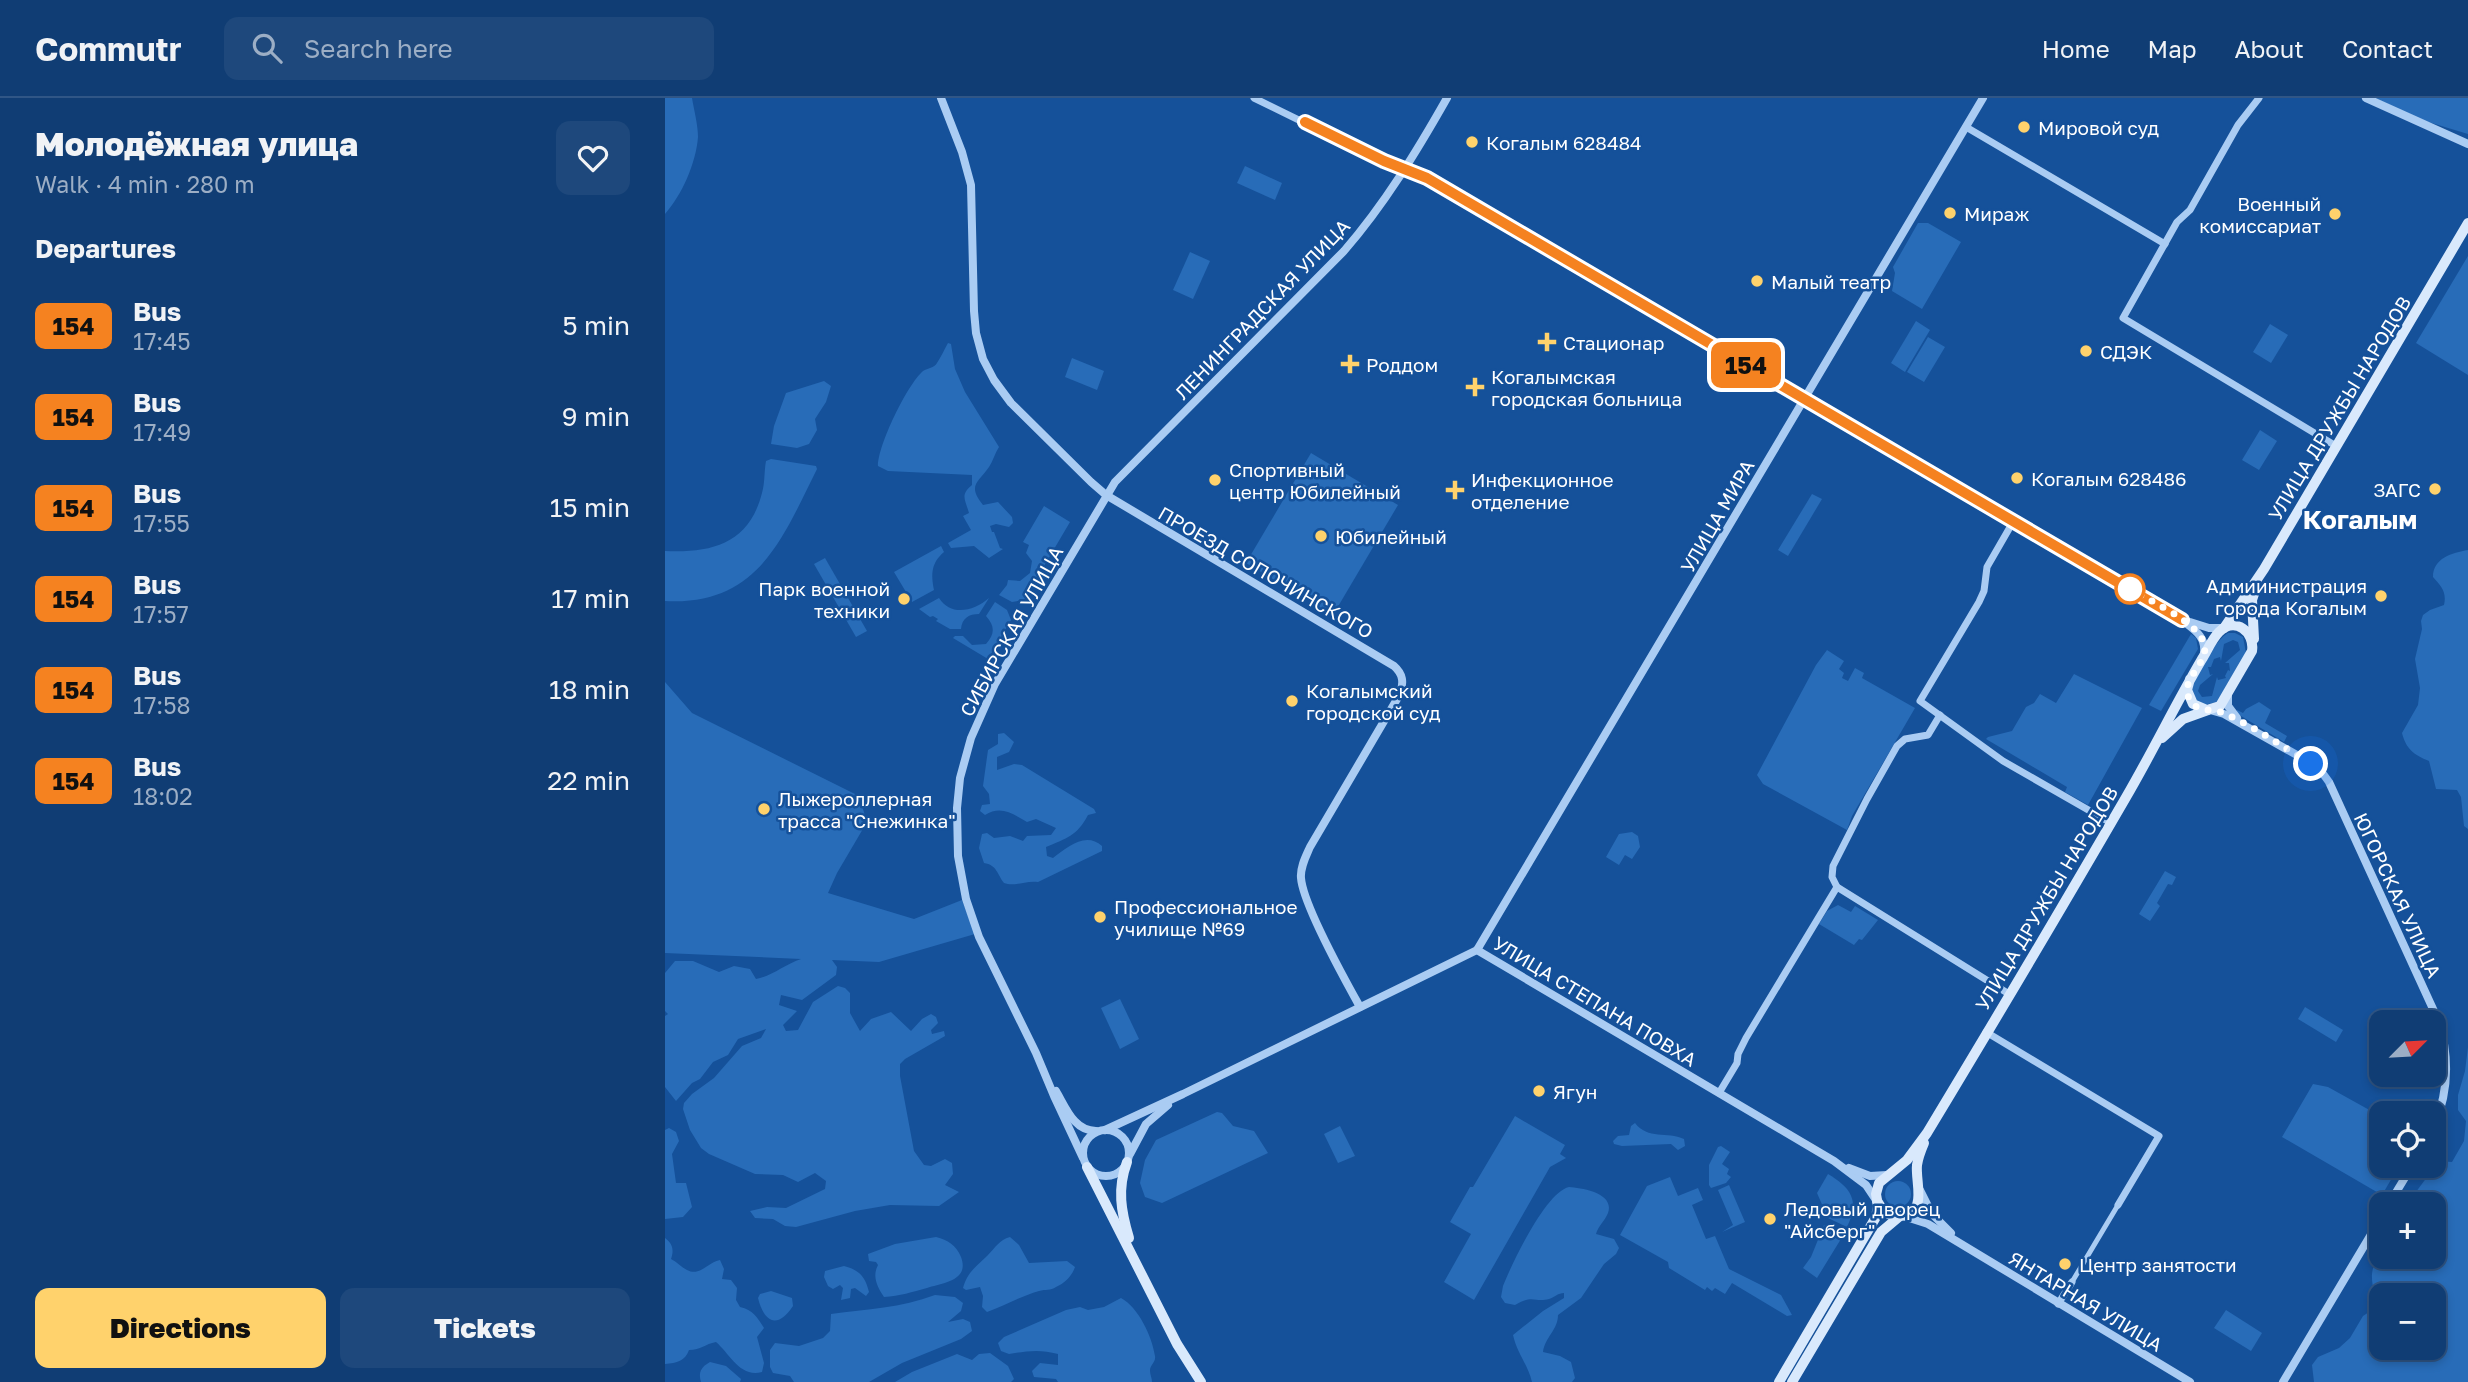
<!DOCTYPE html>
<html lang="en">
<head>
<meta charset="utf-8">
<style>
  :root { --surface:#103d74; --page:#1e487c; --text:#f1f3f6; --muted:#9caec5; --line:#305686; --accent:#ffd26c }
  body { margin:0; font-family:"Golos Text",sans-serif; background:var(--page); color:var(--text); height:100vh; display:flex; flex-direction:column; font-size:26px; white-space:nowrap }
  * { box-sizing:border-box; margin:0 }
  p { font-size:23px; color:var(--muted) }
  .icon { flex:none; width:38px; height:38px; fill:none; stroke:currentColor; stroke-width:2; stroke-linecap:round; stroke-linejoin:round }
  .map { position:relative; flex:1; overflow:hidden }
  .side { display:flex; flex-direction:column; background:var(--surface); width:665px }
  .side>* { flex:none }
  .badge { padding:0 14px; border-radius:10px; font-size:24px; line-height:46px }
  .needle { width:46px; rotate:66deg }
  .fabs { position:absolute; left:1704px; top:912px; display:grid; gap:14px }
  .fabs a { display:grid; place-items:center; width:77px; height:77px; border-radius:14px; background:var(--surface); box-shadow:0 4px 10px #0003,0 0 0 2px var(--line); font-size:35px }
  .you { position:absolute; width:35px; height:35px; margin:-18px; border:5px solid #fff; border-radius:50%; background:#1a73e8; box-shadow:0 0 0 10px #1a73e833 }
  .map>.badge { position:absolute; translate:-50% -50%; box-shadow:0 0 0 4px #fff }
  h2 { padding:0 35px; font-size:26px; line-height:63px }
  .round { display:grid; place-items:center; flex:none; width:74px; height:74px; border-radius:14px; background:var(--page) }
  .headline { display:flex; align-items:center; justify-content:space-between; height:119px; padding:0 35px }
  h1 { font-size:33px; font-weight:800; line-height:52px }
  .cta { display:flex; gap:14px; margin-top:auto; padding:14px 35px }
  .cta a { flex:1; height:80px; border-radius:14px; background:var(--accent); color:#111; font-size:28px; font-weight:800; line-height:80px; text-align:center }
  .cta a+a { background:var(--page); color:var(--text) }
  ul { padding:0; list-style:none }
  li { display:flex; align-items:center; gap:21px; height:91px; padding:0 35px }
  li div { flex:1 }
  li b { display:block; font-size:26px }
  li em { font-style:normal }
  li .badge { min-width:77px; font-weight:700; text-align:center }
  header { display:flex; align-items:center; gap:42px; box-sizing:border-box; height:98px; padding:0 35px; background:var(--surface); border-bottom:2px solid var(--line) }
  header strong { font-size:33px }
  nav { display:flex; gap:38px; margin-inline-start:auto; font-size:24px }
  .search { width:490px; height:63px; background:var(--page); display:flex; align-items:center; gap:18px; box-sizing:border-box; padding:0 24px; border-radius:14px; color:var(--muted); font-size:26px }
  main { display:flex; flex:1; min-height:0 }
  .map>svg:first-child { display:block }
</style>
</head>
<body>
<header>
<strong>Commutr</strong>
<div class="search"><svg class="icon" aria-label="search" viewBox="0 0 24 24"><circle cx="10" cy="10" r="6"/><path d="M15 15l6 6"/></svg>Search here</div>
<nav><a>Home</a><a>Map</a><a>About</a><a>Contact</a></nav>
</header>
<main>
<section class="side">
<div class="headline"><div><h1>Молодёжная улица</h1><p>Walk · 4 min · 280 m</p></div><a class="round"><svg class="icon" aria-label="heart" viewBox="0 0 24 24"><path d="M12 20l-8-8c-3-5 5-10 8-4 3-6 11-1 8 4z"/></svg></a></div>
<h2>Departures</h2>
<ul>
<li><span class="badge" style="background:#f58220;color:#111">154</span><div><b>Bus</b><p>17:45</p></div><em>5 min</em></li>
<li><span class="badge" style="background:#f58220;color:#111">154</span><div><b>Bus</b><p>17:49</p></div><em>9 min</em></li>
<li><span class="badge" style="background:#f58220;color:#111">154</span><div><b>Bus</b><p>17:55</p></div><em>15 min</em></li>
<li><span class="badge" style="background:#f58220;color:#111">154</span><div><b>Bus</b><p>17:57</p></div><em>17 min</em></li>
<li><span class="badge" style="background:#f58220;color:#111">154</span><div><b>Bus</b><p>17:58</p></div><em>18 min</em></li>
<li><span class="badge" style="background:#f58220;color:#111">154</span><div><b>Bus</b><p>18:02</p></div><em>22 min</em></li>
</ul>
<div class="cta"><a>Directions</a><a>Tickets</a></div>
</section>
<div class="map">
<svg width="1803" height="1284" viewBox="0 0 1803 1284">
  <rect width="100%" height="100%" fill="#15519a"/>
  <g fill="#286cb8" fill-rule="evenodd">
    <path d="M0,0H27C29,12 33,27 33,39C31,65 17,97 0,116Z"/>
    <polygon points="1710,0 1803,0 1803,36 1760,23"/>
    <polygon points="580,68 617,85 610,102 572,85"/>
    <polygon points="1253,125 1263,125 1296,144 1257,211 1227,193 1230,175 1228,169"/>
    <polygon points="525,154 545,163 528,201 508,192"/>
    <polygon points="1803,158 1803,277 1751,245"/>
    <polygon points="1251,223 1265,232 1240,274 1226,265"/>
    <polygon points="1605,226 1623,237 1606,265 1588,254"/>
    <polygon points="1263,239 1280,249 1259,284 1242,274"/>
    <path d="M283,245L286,246L290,271L300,294L334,349C330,355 328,363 324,369C313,385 302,387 318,407L333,404L347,419L348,425L344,429L331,426L325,428L327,434H329L335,450L338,451L324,460L309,448L286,450L283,445L306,432L298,418L304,415C300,401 295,397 307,387V377L223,373L213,368C213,347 242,287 258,273C263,270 269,270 272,265C276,259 279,252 283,245Z"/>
    <polygon points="407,260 439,273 432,292 400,279"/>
    <polygon points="159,283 166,288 161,304 150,321 152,332 144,346 132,350 106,346 109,328 121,295"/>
    <polygon points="1595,332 1612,343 1594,372 1577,362"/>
    <polygon points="646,355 733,407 668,517 581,465"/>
    <path d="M106,361L151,368L152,371C117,441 93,508 0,503V453C47,455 84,446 97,395C100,385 99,374 101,363Z"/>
    <polygon points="1147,396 1157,401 1123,458 1113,452"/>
    <polygon points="379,408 405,424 359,502 347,504 334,497 342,487 343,482 355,483 365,475 367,463 361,455 364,447 358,444"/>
    <path d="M276,448L279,454C266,465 266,476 269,492L247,504L229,474Z"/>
    <path d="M1803,452V731L1799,728L1796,699L1792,692L1771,691L1764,663C1749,657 1741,651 1737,635L1753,607L1755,590L1750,561L1757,531L1756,523L1758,517L1765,512L1779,507C1782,494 1776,488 1768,479C1768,460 1787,455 1803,452Z"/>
    <polygon points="160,460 202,533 191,539 149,466"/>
    <path d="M274,500C286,519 309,513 324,500L314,516C304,516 297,520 296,531H285L271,523L273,521L268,518L265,519L254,511Z"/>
    <path d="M330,504L342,512L346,522L323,561L288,540L290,538H298L307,547L321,546C330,536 330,528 321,518Z"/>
    <path d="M1563,535H1570L1578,539L1581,555L1552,604L1539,607C1534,604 1529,603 1527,596C1524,585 1552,540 1563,535ZM1568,542L1573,544L1575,552L1560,565H1564L1565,573L1563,572L1560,578L1561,580L1553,582L1552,579L1547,598L1537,599L1533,593L1535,587L1548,576L1545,577L1543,569H1546L1549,561L1555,559L1556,563L1559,546Z"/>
    <polygon points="1526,536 1531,540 1533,551 1496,613 1484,607"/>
    <polygon points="1162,552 1179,563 1174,571 1179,575 1177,580 1183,583 1190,570 1199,575 1197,580 1250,610 1187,718 1182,732 1098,686 1092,677 1151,567"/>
    <polygon points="1409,576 1477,610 1423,707 1400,694 1402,689 1321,641 1323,639 1347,633 1361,609 1369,605 1375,596 1391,605"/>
    <path d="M0,584L27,615L194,698L202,724L172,775L163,795L249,821L297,802L310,836L214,864L167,862L172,869L171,877L137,902L116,897L114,907L132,913L118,927L121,933L133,932L148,904L173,888L180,890L185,895V915L195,933L206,921L226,914L246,933L257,921L266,916L271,919L273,925L266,932L267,936L279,933L280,938L240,961L235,966V978L249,1053L259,1067L266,1068L280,1061L287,1065L288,1076L280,1087L294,1094L274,1108L225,1107L190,1113L131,1129L120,1128L108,1121L90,1120L85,1113L102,1109L121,1110L160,1091L161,1083L150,1075L133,1084L118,1077L90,1076L44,1056L36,1050L25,1032L18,1011L19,1005L27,996L49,980L77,948L96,940L101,931L73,941L63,957L48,964L35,981L27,985L11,1003L0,989V918L3,916L0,913V875L10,863H28L54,874L69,868L85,871L91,881C107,878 119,867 136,861L0,855Z"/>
    <polygon points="1594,604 1606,612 1600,625 1622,638 1619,644 1571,615 1572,612 1578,615 1581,611"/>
    <path d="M339,635L349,644L344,654L332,659V672L349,666L357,667L429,711L431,715L423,717C412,738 402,740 381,749L382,758L388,760C402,749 421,733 437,748V753L373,784C361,782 350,789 339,785C332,776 332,767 319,765L314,750L317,736L322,735L329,740L345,738L358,743L362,738L386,737L391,730L371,721L362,724C348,716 336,707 320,717L315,713L317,707L325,706L324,696L318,688L323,652L333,646V636Z"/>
    <polygon points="967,734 973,738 975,749 967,761 960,757 954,767 941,759 954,736"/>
    <polygon points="1500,773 1511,779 1507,787 1503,786 1492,805 1495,808 1485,823 1474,816"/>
    <polygon points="1173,807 1186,814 1190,808 1213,822 1197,842 1194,841 1189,847 1154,826 1162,813"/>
    <polygon points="455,901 474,941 455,951 436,910"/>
    <polygon points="1640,909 1678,932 1671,944 1633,921"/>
    <path d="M1803,949V1284H1649L1647,1267L1653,1259L1674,1250L1685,1240L1698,1218L1710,1210C1712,1197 1707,1191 1707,1180C1706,1169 1713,1160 1717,1151V1158H1769V1106H1742L1774,1063L1787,1064L1799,1043L1801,1023L1793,1012V997L1800,973ZM1769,1197V1250H1717V1197Z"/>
    <polygon points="1648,986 1663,989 1717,1019 1717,1068 1734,1068 1717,1097 1617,1039"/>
    <polygon points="552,1014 557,1015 568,1028 589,1033 603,1055 497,1105 480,1099 475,1085 480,1062 491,1042"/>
    <polygon points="850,1018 900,1047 895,1056 901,1060 885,1069 809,1202 779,1184 806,1136 785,1124 805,1089 808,1089"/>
    <path d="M970,1025C983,1042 1002,1033 1019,1041L1020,1048L1013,1052L1006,1046L957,1048L949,1046L948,1043L953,1038L964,1037L966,1028Z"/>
    <polygon points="675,1028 690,1058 673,1065 659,1036"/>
    <polygon points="4,1030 11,1034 14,1043 7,1056 11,1085 21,1085 27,1109 18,1119 0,1121 0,1032"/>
    <polygon points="1056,1048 1065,1054 1057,1066 1064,1071 1062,1076 1066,1079 1061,1085 1046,1090 1044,1087 1044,1067 1053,1049"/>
    <path d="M1163,1076C1186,1090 1195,1102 1182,1129L1163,1120L1152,1095Z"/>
    <polygon points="1005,1079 1013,1098 1033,1090 1038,1102 1027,1107 1041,1141 1050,1138 1064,1171 1116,1197 1127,1217 1122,1218 1067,1185 1060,1196 1050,1190 1047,1193 1042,1189 1040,1192 1004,1170 1003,1164 955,1137 982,1088"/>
    <circle cx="1233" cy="1096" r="13"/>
    <polygon points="1064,1087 1080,1124 1057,1134 1068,1127 1053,1092"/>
    <path d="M904,1089C917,1090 950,1095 943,1115C940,1123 933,1128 931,1136L949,1141L954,1150L951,1156L939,1166L916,1200L893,1217C893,1232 880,1239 878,1254L895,1258L906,1264L910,1280L907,1284H867C863,1267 852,1255 848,1237L878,1213L899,1200V1195C893,1195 890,1199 884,1201C870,1205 868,1196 850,1207L840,1205L836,1199L838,1188C847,1165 881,1094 904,1089Z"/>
    <polygon points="1159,1127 1179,1136 1152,1180 1138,1170 1146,1159"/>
    <path d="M271,1139C283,1142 291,1147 296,1159C305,1183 277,1185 262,1190C247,1194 235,1198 219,1199C212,1189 207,1178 213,1167L211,1164L204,1163L203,1156L230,1146Z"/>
    <path d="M345,1139L354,1147L364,1165L402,1163L410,1169C407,1178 400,1185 391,1189C385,1193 381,1191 374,1193C356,1198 339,1208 322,1214L317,1209L318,1198L315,1189L301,1192L298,1190C303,1173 311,1169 323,1157C331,1149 334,1142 345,1139Z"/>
    <path d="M0,1140C8,1146 9,1152 6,1161C12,1164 16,1169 22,1172C35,1179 43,1164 55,1162L59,1171L57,1181L66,1182L72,1190L71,1202L75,1209C88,1212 92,1219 99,1230L92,1239L99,1265L97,1274C75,1280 65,1256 51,1244C40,1246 36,1252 24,1252C20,1263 12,1265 0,1266Z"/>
    <path d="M179,1168C194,1172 200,1178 204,1194L201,1198L190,1190L186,1191L185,1200L176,1202L178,1190L175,1187L168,1191L163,1188L159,1179L160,1173Z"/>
    <path d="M106,1193L127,1200L128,1208C112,1232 99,1224 93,1200L95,1196Z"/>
    <path d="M270,1197L290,1199L298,1205L296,1213L283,1224L298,1221L305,1224L307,1233L296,1241L237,1265L204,1284H129L125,1278L108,1275L105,1269V1252L110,1245L134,1248L158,1240L165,1233L166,1216C202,1211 236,1210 270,1197Z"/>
    <path d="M456,1200C473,1209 487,1238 490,1258C491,1265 485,1266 485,1273C485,1277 487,1280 487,1284H393L391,1281L369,1279L367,1273L375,1265L393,1267V1256C375,1251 362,1253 344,1256L336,1253L333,1245L339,1239L401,1212L415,1209L423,1212L439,1209Z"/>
    <polygon points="1561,1212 1597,1235 1586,1253 1549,1230"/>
    <polygon points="325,1255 343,1268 349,1281 346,1284 230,1284 247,1274 292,1256 307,1262 314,1256"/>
    <path d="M45,1264L61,1268L76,1281L75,1284H36C33,1274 36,1269 45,1264Z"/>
  </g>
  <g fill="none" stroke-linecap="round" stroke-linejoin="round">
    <polyline stroke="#aaccf3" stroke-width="5" points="1407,1184 1453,1107"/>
    <g stroke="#aaccf3" stroke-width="7">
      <polyline points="589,0 705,57 739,70"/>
      <polyline points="1594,0 1573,27 1525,112 1512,124 1458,220 1671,348"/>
      <polyline points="1301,29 1500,146"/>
      <polyline points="1348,424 1322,469 1319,493 1314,504 1255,603 1338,663 1446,725"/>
      <polyline points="1275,617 1263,637 1240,641 1232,648 1202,701 1168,768 1167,779 1172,789 1344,896"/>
      <polyline points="1321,934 1494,1038 1453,1107"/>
      <polyline points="1054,995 1072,965 1073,956 1081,940 1172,789"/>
      <polyline points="1393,1206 1407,1184"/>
    </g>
    <g stroke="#aaccf3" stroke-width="8">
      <path d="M276,0L297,54L306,87L309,213L311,235L318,261L329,282L346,305L426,384L441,397L729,568C738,576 739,584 735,596L645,749C641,758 635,769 636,780C638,807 680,882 695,909"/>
      <polyline points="1701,0 1803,46"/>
      <path d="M739,70L762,80L1517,522C1528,531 1541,538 1539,554"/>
      <polyline points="1525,524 1544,530 1559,530"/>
      <polyline points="1563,597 1563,608 1572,620"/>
      <path d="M1545,612L1559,616L1646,665L1656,673L1664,684L1774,924C1784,958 1784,994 1769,1028"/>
      <polyline points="812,852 1169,1063 1201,1087 1211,1102"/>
      <path d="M391,993C401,1010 409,1033 431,1033"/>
      <circle cx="441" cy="1055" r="23"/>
      <polyline points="440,1032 518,996 812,852 1318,0"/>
      <polyline points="465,1056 481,1026 503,1007"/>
      <path d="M418,1060L389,998L371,955L314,839L301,801L293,758L292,710L295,680L306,640L330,586L450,384L679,153C719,107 752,53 782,0"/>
      <polyline points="1184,1070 1205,1078 1222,1077"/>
      <polyline points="1255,1092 1267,1116 1286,1135"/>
      <polyline points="1724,1106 1747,1068"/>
      <polyline points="1238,1118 1263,1126 1525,1284"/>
      <polyline points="1618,1284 1717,1118"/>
    </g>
    <g stroke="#d9e9fc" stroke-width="10">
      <polyline points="1559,530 1599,471 1803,125"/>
      <polyline points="1589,541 1587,502 1592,487"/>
      <polyline points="1497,640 1518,621 1543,612"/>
      <path d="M462,1064C452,1091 456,1113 464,1140"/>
      <polyline points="422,1069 512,1246 536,1284"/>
      <path d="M1212,1103C1217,1112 1224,1119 1234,1118C1264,1116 1250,1085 1252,1067C1253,1060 1256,1052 1259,1045"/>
      <path d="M1114,1284L1211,1119L1213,1108L1211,1096L1214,1085L1242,1062L1262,1035C1329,924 1395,813 1460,701C1487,655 1510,607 1537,561C1542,553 1547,541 1554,534C1570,518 1590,534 1587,553L1555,608L1542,612L1528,606L1522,592L1525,581"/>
      <polyline points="1127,1284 1216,1134 1235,1118"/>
    </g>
  </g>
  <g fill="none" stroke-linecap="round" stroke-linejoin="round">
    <defs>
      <polyline id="line" points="640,24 719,63 762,80 1517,522"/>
    </defs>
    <use href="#line" stroke="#fff" stroke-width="16"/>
    <use href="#line" stroke="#f58220" stroke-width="10"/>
    <path stroke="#fff" stroke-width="7" stroke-dasharray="0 12.6" d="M1465,491C1485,503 1529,522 1538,543C1548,565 1512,580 1525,602C1532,615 1546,610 1558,615C1589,628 1618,649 1646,666"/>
  </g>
  <g fill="#ffd26c" stroke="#15519a" stroke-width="2.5">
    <circle cx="1359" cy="29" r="7"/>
    <circle cx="807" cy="44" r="7"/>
    <circle cx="1285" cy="115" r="7"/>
    <circle cx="1670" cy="116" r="7"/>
    <circle cx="1092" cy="183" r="7"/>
    <path d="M878.5 233.5h7v7h7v7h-7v7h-7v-7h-7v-7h7z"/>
    <circle cx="1421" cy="253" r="7"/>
    <path d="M681.5 255.5h7v7h7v7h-7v7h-7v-7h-7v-7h7z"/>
    <path d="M806.5 278.5h7v7h7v7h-7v7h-7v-7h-7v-7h7z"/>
    <circle cx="1352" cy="380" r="7"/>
    <circle cx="550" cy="382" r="7"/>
    <circle cx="1770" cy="391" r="7"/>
    <path d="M786.5 381.5h7v7h7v7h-7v7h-7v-7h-7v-7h7z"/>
    <circle cx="656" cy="438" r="7"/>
    <circle cx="1716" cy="498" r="7"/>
    <circle cx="239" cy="501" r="7"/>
    <circle cx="627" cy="603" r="7"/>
    <circle cx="99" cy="711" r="7"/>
    <circle cx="435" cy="819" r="7"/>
    <circle cx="874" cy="993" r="7"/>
    <circle cx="1105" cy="1121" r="7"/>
    <circle cx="1400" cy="1166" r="7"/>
  </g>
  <circle fill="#fff" stroke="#f58220" stroke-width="3.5" cx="1465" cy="491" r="14"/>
  <g text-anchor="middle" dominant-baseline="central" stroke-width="5" stroke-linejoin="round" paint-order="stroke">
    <g font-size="19" fill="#fff" stroke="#15519a" text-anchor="start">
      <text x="1373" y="29">Мировой суд</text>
      <text x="821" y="44">Когалым 628484</text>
      <text x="1656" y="105" text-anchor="end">Военный<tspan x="1656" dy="22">комиссариат</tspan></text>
      <text x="1299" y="115">Мираж</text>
      <text x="1106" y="183">Малый театр</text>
      <text x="898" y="244">Стационар</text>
      <text x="1435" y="253">СДЭК</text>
      <text x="701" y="266">Роддом</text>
      <text x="826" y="278">Когалымская<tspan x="826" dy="22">городская больница</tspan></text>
      <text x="564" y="371">Спортивный<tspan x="564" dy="22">центр Юбилейный</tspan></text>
      <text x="1366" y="380">Когалым 628486</text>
      <text x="806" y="381">Инфекционное<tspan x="806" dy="22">отделение</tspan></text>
      <text x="1756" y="391" text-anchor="end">ЗАГС</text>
      <text x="670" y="438">Юбилейный</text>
      <text x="1702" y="487" text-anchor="end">Адмиинистрация<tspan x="1702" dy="22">города Когалым</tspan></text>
      <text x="225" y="490" text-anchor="end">Парк военной<tspan x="225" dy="22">техники</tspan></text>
      <text x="641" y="592">Когалымский<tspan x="641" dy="22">городской суд</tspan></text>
      <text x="113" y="700">Лыжероллерная<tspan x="113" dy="22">трасса "Снежинка"</tspan></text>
      <text x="449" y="808">Профессиональное<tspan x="449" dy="22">училище №69</tspan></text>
      <text x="888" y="993">Ягун</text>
      <text x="1119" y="1110">Ледовый дворец<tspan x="1119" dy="22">"Айсберг"</tspan></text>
      <text x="1414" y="1166">Центр занятости</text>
    </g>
    <g font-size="19" fill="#fff" stroke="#15519a">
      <text transform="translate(597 211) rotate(-46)">ЛЕНИНГРАДСКАЯ УЛИЦА</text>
      <text transform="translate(1674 310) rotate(-59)">УЛИЦА ДРУЖБЫ НАРОДОВ</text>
      <text transform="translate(1052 418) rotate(-60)">УЛИЦА МИРА</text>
      <text transform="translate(601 474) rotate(30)">ПРОЕЗД СОПОЧИНСКОГО</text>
      <text transform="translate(346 533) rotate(-61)">СИБИРСКАЯ УЛИЦА</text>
      <text transform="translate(1733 797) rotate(65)">ЮГОРСКАЯ УЛИЦА</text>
      <text transform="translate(1381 800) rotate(-59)">УЛИЦА ДРУЖБЫ НАРОДОВ</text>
      <text transform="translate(930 903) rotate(31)">УЛИЦА СТЕПАНА ПОВХА</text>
      <text transform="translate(1421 1203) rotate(31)">ЯНТАРНАЯ УЛИЦА</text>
    </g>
    <g font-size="26" font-weight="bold" fill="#fff" stroke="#15519a">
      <text x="1695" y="421">Когалым</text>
    </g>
  </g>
</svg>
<div class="fabs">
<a><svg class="needle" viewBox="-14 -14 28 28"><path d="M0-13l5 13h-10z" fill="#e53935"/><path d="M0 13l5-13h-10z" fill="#9caec5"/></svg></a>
<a><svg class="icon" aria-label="locate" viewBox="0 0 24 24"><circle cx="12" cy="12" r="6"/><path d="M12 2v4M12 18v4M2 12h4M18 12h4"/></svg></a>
<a>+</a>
<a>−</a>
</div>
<div class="you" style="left:1646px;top:666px"></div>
<b class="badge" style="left:1081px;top:267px;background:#f58220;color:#111">154</b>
</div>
</main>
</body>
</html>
